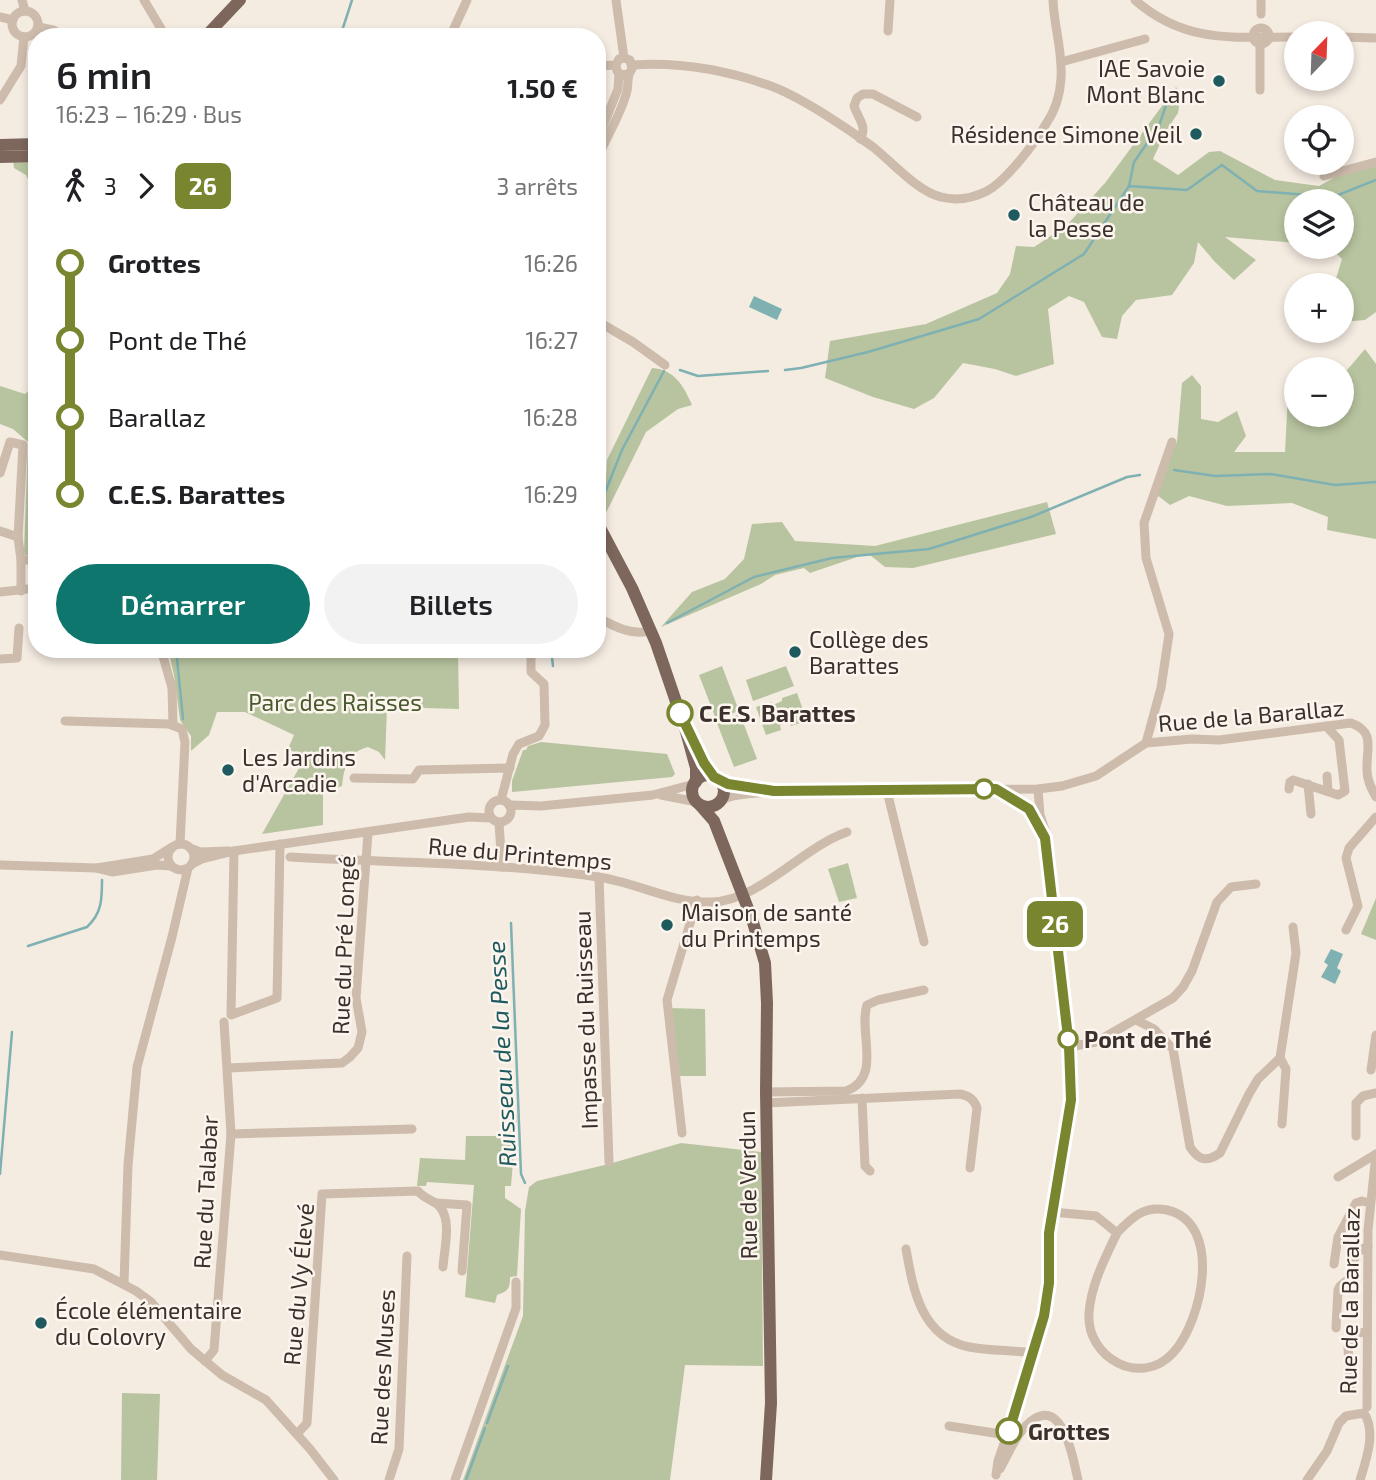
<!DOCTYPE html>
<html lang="fr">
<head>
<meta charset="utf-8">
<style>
  :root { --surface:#fff; --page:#f2f2f2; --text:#202124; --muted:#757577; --accent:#0f766e }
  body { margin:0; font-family:"Exo 2",sans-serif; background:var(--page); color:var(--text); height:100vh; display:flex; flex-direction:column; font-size:26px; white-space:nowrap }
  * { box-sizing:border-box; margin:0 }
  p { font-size:23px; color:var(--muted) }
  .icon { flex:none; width:38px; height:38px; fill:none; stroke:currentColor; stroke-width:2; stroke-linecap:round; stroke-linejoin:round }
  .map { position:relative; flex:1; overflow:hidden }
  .drawer { position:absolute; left:28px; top:28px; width:578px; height:630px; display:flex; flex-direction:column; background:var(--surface); border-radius:28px; box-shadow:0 4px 10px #0003 }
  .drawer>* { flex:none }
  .badge { padding:0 14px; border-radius:10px; font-size:24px; line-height:46px }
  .needle { width:46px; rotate:23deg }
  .controls { position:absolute; left:1284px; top:21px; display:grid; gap:14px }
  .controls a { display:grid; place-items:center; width:70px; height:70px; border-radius:50%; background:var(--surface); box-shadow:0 4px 10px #0003; font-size:35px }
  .map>.badge { position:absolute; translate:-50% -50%; box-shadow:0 0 0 4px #fff }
  .legs { display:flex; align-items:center; gap:10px; height:77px; padding:0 28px; font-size:23px }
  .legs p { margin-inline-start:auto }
  .summary { display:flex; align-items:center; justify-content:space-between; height:119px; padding:0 28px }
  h1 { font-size:38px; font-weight:600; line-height:52px }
  .button { display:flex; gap:14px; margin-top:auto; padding:14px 28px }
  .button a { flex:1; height:80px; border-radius:42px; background:var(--accent); color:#fff; font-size:28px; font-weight:600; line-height:80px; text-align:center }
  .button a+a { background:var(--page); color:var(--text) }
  ul { padding:0 28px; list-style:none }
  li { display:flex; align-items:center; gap:24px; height:77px; font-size:26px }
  li i { display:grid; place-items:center; width:10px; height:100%; margin:0 9px; background:currentColor }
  li i::after { content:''; width:18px; height:18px; margin:-9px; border:5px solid; border-radius:50%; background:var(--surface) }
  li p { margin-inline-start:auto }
  li:first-child i { background:linear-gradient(#0000 50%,currentColor 0) }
  li:last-child i { background:linear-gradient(currentColor 50%,#0000 0) }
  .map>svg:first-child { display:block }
</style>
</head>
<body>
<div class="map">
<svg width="1376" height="1480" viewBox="0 0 1376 1480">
  <rect width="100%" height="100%" fill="#f4ebe1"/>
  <g fill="#b8c4a0">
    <polygon points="1176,87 1181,93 1178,113 1166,131 1153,159 1178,175 1209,152 1220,151 1275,180 1319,186 1339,175 1376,164 1376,312 1365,320 1342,322 1342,285 1334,285 1342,259 1330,247 1342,247 1342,201 1297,201 1297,243 1225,237 1256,260 1234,280 1215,262 1198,242 1194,263 1172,295 1136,300 1122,316 1117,339 1102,337 1084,302 1069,296 1048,309 1054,364 1016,376 995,369 963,363 934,398 914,409 873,397 825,378 830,341 926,324 997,293 1010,274 1016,246 1034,247 1066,226 1105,183"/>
    <polygon points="13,160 37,160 37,188 32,188 26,175 14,168"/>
    <polygon points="37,223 37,528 31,528 30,556 25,555 24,551 28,442 13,429 0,424 0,386 25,394 32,388"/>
    <polygon points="1365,349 1376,364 1376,539 1327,530 1328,517 1292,503 1227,506 1189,496 1170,505 1153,492 1177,442 1182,383 1192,375 1201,386 1201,419 1218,422 1237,411 1246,436 1234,452 1285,452 1288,394 1297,395 1297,415 1342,415 1342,376"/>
    <path d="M652,368C675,370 683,385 692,405L678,409L646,432L604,517L607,460Z"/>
    <polygon points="1047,502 1056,534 913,568 885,567 870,555 860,556 810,573 804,568 775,575 761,584 661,627 692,592 725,579 744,559 752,524 782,522 795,541 875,546"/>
    <path d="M168,649H458L459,709L387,707L385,760L379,752L368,747C348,752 344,766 342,786L323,792V825L262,834L303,761L296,753L288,749L294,735L245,712H217L209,735L191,751V736L180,720L174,675Z"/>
    <polygon points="722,666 739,711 716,719 699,675"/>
    <polygon points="786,666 794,686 753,701 746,680"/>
    <polygon points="797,693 807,721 791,726 789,722 780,725 781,730 766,735 756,707 772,702 773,705 782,701 782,698"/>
    <polygon points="740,714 757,759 734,767 717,723"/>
    <polygon points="541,742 667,754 675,774 672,777 512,792 512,781 523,750 526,750 528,746"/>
    <polygon points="848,863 857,898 839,902 828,869"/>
    <polygon points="1376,898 1376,940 1361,934"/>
    <polygon points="669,1008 705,1009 706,1076 680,1076"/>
    <path d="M505,1114L517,1115L511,1186H505V1198L521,1209L517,1276L510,1277C510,1289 508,1291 497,1295L495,1303L465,1297L474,1185L427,1182L426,1186H417L420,1158L465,1160L466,1136H505Z"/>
    <polygon points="681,1143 761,1152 763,1366 685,1365 670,1480 463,1480 523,1316 525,1211 529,1187 537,1181 609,1164"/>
    <polygon points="122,1393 160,1394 157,1480 121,1480"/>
  </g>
  <g fill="#7fb0b2">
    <polygon points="754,296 782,309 777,320 749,307"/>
    <polygon points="1331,949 1343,954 1337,968 1341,971 1335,984 1321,977 1328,965 1324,962"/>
  </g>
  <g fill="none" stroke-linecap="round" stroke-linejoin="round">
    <g stroke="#7fb0b2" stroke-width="2.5">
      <polyline points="340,37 352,0"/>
      <polyline points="1129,186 1134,162 1159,126 1171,90"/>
      <polyline points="680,370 698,376 768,371"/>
      <polyline points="785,370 801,368 868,352 979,319 1084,254 1129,186 1187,190 1222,165 1257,191 1333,197 1376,180"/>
      <polyline points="1174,470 1215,476 1271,474 1335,485 1376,482"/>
      <polyline points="598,510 622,450 664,371"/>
      <polyline points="667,623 754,577 832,558 929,549 1031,517 1127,477 1140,475"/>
      <polyline points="176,649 183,719"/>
      <polyline points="551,649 553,666"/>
      <polyline points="511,923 521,1174 525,1183"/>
      <path d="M28,946L87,927C102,913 102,899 102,880"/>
      <polyline points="0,1174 12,1032"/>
      <polyline points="487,1423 508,1366"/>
      <polyline points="466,1480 485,1428"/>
    </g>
    <g stroke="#cdbbac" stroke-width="9">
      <polyline points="22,0 25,11"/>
      <polyline points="144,0 166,37"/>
      <polyline points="616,0 624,58"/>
      <path d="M1135,0C1185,44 1234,37 1297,37"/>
      <circle cx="25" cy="24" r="13"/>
      <polyline points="1261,14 1261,0"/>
      <polyline points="0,17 13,20"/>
      <polyline points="38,27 53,30 65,37"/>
      <circle cx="1261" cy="36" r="8"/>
      <polyline points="888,31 890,0"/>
      <polyline points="450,37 467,0"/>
      <polyline points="1342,37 1376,38"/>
      <polyline points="1061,62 1145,39"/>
      <path d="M633,65C678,62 725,70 768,85C798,95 847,128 873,147C892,162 918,192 941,197C956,201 973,198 987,191C1006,181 1035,143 1046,124C1055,111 1060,95 1061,79C1063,52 1054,27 1053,0"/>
      <polyline points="597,66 616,65"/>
      <polyline points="1260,90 1260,44"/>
      <polyline points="0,100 21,66 24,37"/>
      <path d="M860,139C868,126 858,119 854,106L857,98L863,94H873L917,117"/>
      <polyline points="597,141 618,89 619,73"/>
      <path d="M597,160C606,137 621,115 627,91C629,82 626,76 632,69L630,60L624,58L619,59L616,65L617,71L622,75L628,74"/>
      <polyline points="1324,176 1376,162"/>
      <polyline points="597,321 633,342 665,365"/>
      <polyline points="0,473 10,442 23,445 18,537 21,560"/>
      <polyline points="0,531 18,537"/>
      <polyline points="21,591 21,560 37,560"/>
      <polyline points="0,592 37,588"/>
      <path d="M597,617C613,626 632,636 651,631"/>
      <polyline points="161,649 172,688 173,725"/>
      <polyline points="0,659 17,658 19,628"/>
      <polyline points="65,721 169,724 182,729 185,742 180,844"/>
      <polyline points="1146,743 1161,688 1169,634 1146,558 1144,523 1172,442"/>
      <polyline points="1327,776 1328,791"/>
      <polyline points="354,778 413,779 419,770 510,768"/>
      <path d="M718,779L735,786L774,791L1038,789L1062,786L1096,776L1146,743L1192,739L1219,740L1351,723C1376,732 1366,749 1367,770C1367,780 1371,788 1376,797"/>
      <polyline points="1308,784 1311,814"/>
      <polyline points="1289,789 1290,782 1293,780 1338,795 1345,791 1339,740 1326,726"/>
      <polyline points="887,791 924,942"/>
      <polyline points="999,791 1029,809 1040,827"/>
      <polyline points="661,795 697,802"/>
      <circle cx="500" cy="811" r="11"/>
      <polyline points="501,800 513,754 519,744 539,736 545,725 544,684 531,672 531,649"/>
      <path d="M721,800C737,792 753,795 771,791"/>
      <polyline points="509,805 541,806 653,795 694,784"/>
      <polyline points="499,823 502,867"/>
      <circle cx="181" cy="857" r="13"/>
      <polyline points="190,848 200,852 229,851"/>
      <polyline points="234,851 231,1015 277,998 280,844"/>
      <path d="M290,857C393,863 496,862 598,877C636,882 673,904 711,902C760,901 801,848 847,832"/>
      <polyline points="192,864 202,859 234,851 469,817 491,818"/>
      <polyline points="0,865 96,868 112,872 157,865 171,866"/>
      <polyline points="97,868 153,859 172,847"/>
      <polyline points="599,877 609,1162"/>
      <polyline points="1346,930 1358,906 1346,858 1349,848 1376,817"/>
      <path d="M1136,1020L1154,1029L1173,1049L1190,1147C1199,1161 1207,1162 1220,1153L1249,1094L1258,1079L1280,1058L1296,953L1293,927"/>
      <polyline points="1069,1047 1096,1042 1173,998 1183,987 1192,971 1217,902 1231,887 1256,884"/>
      <polyline points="1280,1058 1286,1069 1282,1124"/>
      <polyline points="228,1068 342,1063 350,1057 358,1048 362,1032 356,998 368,833"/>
      <polyline points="1371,1070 1376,1035"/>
      <path d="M766,1092L846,1091C883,1078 858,1032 867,1005L878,1000L924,990"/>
      <polyline points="862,1098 865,1166 870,1171"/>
      <path d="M766,1103L960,1094C969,1096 974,1099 977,1108L970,1168"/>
      <polyline points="682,1133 667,1000 697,900"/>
      <polyline points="231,1134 412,1129"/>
      <polyline points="1356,1136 1356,1103 1363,1096 1376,1093"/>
      <polyline points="1338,1177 1376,1154"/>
      <polyline points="436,1203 467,1205 462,1271"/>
      <path d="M1052,1212L1096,1216L1117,1233C1105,1258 1091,1285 1089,1313C1086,1358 1141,1388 1173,1353C1202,1322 1224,1223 1167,1210C1145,1205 1132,1217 1117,1233"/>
      <path d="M906,1249C913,1289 921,1337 969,1347C990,1351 1012,1350 1034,1353"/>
      <polyline points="0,1255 94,1269 136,1291 151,1302 191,1349 222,1375 266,1400 310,1449 334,1480"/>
      <polyline points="1334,1264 1338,1237 1356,1203 1362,1201 1370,1203"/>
      <polyline points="124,1283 128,1165 137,1067 172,937 188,868"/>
      <polyline points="1336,1328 1338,1290 1340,1286 1350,1278 1356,1253 1368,1246"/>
      <polyline points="205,1361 214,1350 231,1134 224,1022"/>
      <polyline points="1350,1390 1348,1346 1358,1333 1367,1332"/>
      <polyline points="1367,1407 1368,1230 1376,1154"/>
      <polyline points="949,1426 1007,1435"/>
      <path d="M297,1434L307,1423L322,1194L418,1191C424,1199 434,1200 440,1207C452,1221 444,1250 443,1267"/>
      <path d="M1000,1469C1009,1453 1018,1429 1034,1419C1064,1399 1074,1463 1078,1480"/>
      <polyline points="996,1475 998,1461 1030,1368 1044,1316 1049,1283 1049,1233 1071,1100 1069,1047 1045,830 1040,815 1038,789"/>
      <polyline points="389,1480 399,1449 407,1256"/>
      <polyline points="455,1480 516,1308 516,1282"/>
      <path d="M1307,1480L1327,1451L1339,1423L1346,1416L1364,1413C1376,1431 1367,1458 1360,1480"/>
    </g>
    <g stroke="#7d675c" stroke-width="12">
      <polyline points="205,37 240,0"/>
      <polyline points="0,145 37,144"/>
      <polyline points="0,157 37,156"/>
      <polyline points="597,522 632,588 656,643 685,728 696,768 696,782"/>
      <circle cx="708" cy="791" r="16"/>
      <polyline points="700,805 714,821 752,919 765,963 767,1003 766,1092 771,1403 766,1480"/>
    </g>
  </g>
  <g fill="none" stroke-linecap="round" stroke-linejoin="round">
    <defs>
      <polyline id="line-1" points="680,713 704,763 714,777 728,784 774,791 996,789 1029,809 1045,838 1069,1046 1071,1100 1049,1233 1049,1283 1044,1316 1009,1431"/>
    </defs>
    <use href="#line-1" stroke="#fff" stroke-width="16"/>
    <use href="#line-1" stroke="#79862f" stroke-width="10"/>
  </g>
  <g fill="#1f5a5e" stroke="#fbf5ee" stroke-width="2.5">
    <circle cx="1219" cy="81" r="7"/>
    <circle cx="1196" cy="134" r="7"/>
    <circle cx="1014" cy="215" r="7"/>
    <circle cx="795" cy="652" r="7"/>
    <circle cx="228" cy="770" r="7"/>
    <circle cx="667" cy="925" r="7"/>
    <circle cx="41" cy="1323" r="7"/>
  </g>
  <g fill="#fff" stroke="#79862f" stroke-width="3.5">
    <circle cx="680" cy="713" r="12"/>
    <circle cx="984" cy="789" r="9"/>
    <circle cx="1068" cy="1039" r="9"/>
    <circle cx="1009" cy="1431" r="12"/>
  </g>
  <g text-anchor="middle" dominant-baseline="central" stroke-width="5" stroke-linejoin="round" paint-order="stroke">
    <g font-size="23" fill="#3b302b" stroke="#fbf5ee" text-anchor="start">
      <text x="1205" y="68" text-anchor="end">IAE Savoie<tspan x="1205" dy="26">Mont Blanc</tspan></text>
      <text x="1182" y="134" text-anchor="end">Résidence Simone Veil</text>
      <text x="1028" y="202">Château de<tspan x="1028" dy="26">la Pesse</tspan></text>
      <text x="809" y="639">Collège des<tspan x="809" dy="26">Barattes</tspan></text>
      <text x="242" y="757">Les Jardins<tspan x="242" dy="26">d'Arcadie</tspan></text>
      <text x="681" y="912">Maison de santé<tspan x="681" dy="26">du Printemps</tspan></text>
      <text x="55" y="1310">École élémentaire<tspan x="55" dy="26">du Colovry</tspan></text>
    </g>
    <g font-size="23" fill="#4a5a2e" stroke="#fbf5ee">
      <text x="335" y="702">Parc des Raisses</text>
    </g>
    <g font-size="23" font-weight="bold" fill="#3b302b" stroke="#fbf5ee" text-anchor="start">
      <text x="699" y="713">C.E.S. Barattes</text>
      <text x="1084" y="1039">Pont de Thé</text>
      <text x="1028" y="1431">Grottes</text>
    </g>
    <g font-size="23" fill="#3b302b" stroke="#fbf5ee">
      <text transform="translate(1251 715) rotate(-5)">Rue de la Barallaz</text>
      <text transform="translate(520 853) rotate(5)">Rue du Printemps</text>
      <text transform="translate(343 945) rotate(-88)">Rue du Pré Longé</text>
      <text transform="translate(585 1020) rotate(-92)">Impasse du Ruisseau</text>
      <text transform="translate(747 1185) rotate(-91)">Rue de Verdun</text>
      <text transform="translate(205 1192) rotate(-87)">Rue du Talabar</text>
      <text transform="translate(298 1284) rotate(-85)">Rue du Vy Élevé</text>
      <text transform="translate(1349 1301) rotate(-89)">Rue de la Barallaz</text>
      <text transform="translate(382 1367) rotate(-87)">Rue des Muses</text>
    </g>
    <g font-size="24" font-style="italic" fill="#1f5a5e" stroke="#fbf5ee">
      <text transform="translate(501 1054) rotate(-93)">Ruisseau de la Pesse</text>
    </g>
  </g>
</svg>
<div class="controls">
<a><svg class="needle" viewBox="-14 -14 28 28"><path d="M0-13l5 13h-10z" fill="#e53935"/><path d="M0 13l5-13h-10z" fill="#757577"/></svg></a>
<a><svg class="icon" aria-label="locate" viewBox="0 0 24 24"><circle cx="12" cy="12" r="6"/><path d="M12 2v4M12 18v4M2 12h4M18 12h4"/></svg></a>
<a><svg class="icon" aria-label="layers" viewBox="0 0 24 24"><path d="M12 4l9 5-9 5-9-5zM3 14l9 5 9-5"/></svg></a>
<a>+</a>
<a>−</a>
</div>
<b class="badge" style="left:1055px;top:924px;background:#79862f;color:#fff">26</b>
<section class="drawer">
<div class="summary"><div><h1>6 min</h1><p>16:23 – 16:29 · Bus</p></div><b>1.50 €</b></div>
<div class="legs"><svg class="icon" aria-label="walk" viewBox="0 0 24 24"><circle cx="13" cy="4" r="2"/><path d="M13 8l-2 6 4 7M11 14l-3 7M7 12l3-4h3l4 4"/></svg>3<svg class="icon" aria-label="forward" viewBox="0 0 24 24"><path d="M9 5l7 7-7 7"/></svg><b class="badge" style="background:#79862f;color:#fff">26</b><p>3 arrêts</p></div>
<ul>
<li><i style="color:#79862f"></i><b>Grottes</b><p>16:26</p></li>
<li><i style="color:#79862f"></i><span>Pont de Thé</span><p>16:27</p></li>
<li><i style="color:#79862f"></i><span>Barallaz</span><p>16:28</p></li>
<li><i style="color:#79862f"></i><b>C.E.S. Barattes</b><p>16:29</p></li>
</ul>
<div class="button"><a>Démarrer</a><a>Billets</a></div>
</section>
</div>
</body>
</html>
